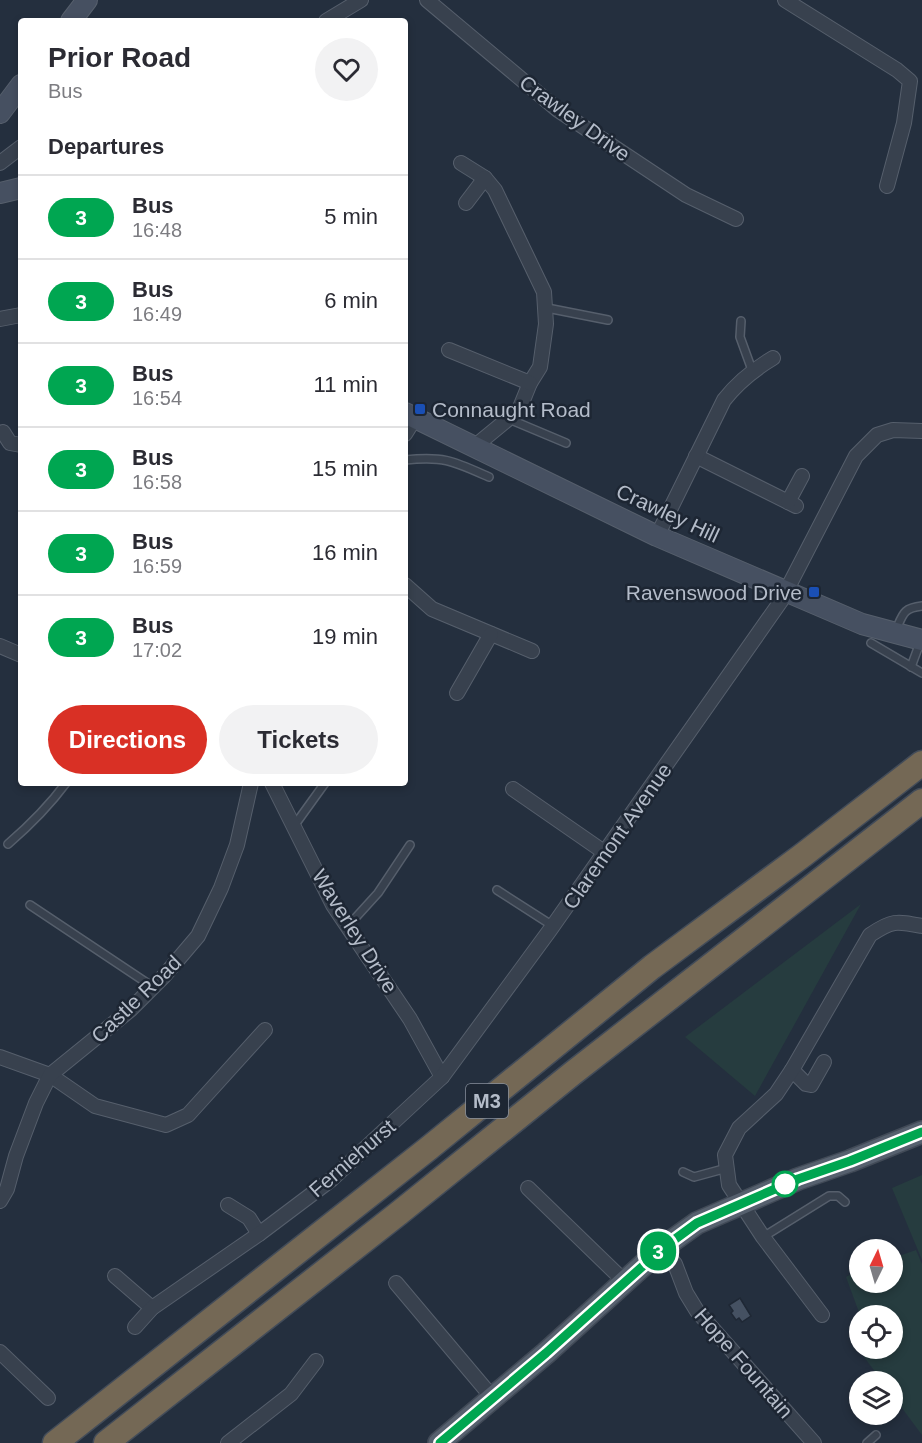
<!DOCTYPE html>
<html lang="en">
<head>
<meta charset="utf-8">
<style>
  :root { --surface:#fff; --page:#f2f2f3; --text:#2b2b33; --muted:#7c7c81; --line:#e1e1e2; --accent:#d93025 }
  body { margin:0; font-family:Arial,sans-serif; background:var(--page); color:var(--text); height:100vh; display:flex; flex-direction:column; font-size:22px; white-space:nowrap }
  * { box-sizing:border-box; margin:0 }
  p { font-size:20px; color:var(--muted) }
  .icon { flex:none; width:33px; height:33px; fill:none; stroke:currentColor; stroke-width:2; stroke-linecap:round; stroke-linejoin:round }
  .map { position:relative; flex:1; overflow:hidden }
  .side { position:absolute; left:18px; top:18px; width:390px; height:768px; display:flex; flex-direction:column; background:var(--surface); border-radius:6px; box-shadow:0 3px 9px #0003 }
  .side>* { flex:none }
  .badge { padding:0 12px; border-radius:20px; font-size:21px; line-height:39px }
  .needle { width:39px; rotate:5deg }
  .controls { position:absolute; left:849px; top:1239px; display:grid; gap:12px }
  .controls a { display:grid; place-items:center; width:54px; height:54px; border-radius:50%; background:var(--surface); box-shadow:0 3px 9px #0003; font-size:30px }
  .map>.badge { position:absolute; translate:-50% -50%; box-shadow:0 0 0 3px #fff }
  h2 { padding:0 30px; font-size:22px; line-height:54px }
  .round { display:grid; place-items:center; flex:none; width:63px; height:63px; border-radius:32px; background:var(--page) }
  .head { display:flex; align-items:center; justify-content:space-between; height:102px; padding:0 30px }
  h1 { font-size:28px; font-weight:600; line-height:45px }
  .primary-button { display:flex; gap:12px; margin-top:auto; padding:12px 30px }
  .primary-button a { flex:1; height:69px; border-radius:36px; background:var(--accent); color:#fff; font-size:24px; font-weight:600; line-height:69px; text-align:center }
  .primary-button a+a { background:var(--page); color:var(--text) }
  ul { padding:0; list-style:none }
  li { display:flex; align-items:center; gap:18px; height:84px; padding:0 30px; border-top:2px solid var(--line) }
  li div { flex:1 }
  li b { display:block; font-size:22px }
  li em { font-style:normal }
  li .badge { min-width:66px; font-weight:700; text-align:center }
  .map>svg:first-child { display:block }
</style>
</head>
<body>
<div class="map">
<svg width="922" height="1443" viewBox="0 0 922 1443">
  <rect width="100%" height="100%" fill="#242f3e"/>
  <g fill="#263c3f">
    <polygon points="861,904 755,1096 685,1037"/>
    <polygon points="922,1175 922,1260 892,1188"/>
    <polygon points="916,1250 922,1264 922,1435 893,1396 892,1382 882,1381 858,1349 892,1348 892,1316 860,1315 846,1277 859,1270 860,1282 892,1282 893,1258"/>
  </g>
  <polygon fill="#455162" stroke="#1f2835" stroke-width="1.5" points="740,1298 751,1316 742,1322 739,1318 736,1320 731,1313 733,1311 729,1305"/>
  <g fill="none" stroke-linecap="round" stroke-linejoin="round">
    <defs>
      <g id="lane">
        <polyline points="547,308 608,320"/>
        <polyline points="741,321 740,337 752,370"/>
        <polyline points="509,419 566,443"/>
        <path d="M405,460C445,456 453,461 489,477"/>
        <path d="M896,630C903,614 903,608 922,606"/>
        <polyline points="871,643 922,673"/>
        <polyline points="911,667 918,648 918,640"/>
        <polyline points="294,826 325,783"/>
        <path d="M8,844C30,825 49,806 66,783"/>
        <polyline points="497,890 553,926"/>
        <polyline points="30,905 153,987"/>
        <polyline points="348,926 378,893 410,845"/>
        <polyline points="683,1172 694,1177 727,1168"/>
        <polyline points="763,1237 829,1196 838,1196 845,1202"/>
        <polyline points="867,1443 876,1435"/>
      </g>
      <g id="street">
        <polyline points="427,0 558,110 686,195 736,219"/>
        <polyline points="785,0 897,70 910,81 904,123 887,186"/>
        <polyline points="326,21 361,0"/>
        <polyline points="0,163 21,147"/>
        <polyline points="461,163 485,178 495,190 544,292 546,324 540,367 530,383 519,410 474,447"/>
        <polyline points="466,203 485,178"/>
        <polyline points="0,319 21,315"/>
        <polyline points="449,350 530,383"/>
        <polyline points="3,432 10,443 21,445"/>
        <polyline points="405,434 415,418"/>
        <polyline points="696,456 796,506"/>
        <polyline points="788,502 802,476"/>
        <path d="M657,536L724,400C738,382 753,370 773,358"/>
        <polyline points="405,585 432,609 532,651"/>
        <polyline points="0,646 21,655"/>
        <polyline points="457,693 491,634"/>
        <polyline points="272,783 333,905 410,1019 442,1077"/>
        <polyline points="513,789 604,852"/>
        <polyline points="0,1057 50,1075 95,1106 166,1125 188,1115 265,1030"/>
        <polyline points="792,1070 806,1084 811,1085 824,1062"/>
        <polyline points="528,1188 624,1281"/>
        <polyline points="0,1201 7,1189 16,1156 36,1103 50,1075 130,1010 164,976 198,936 221,888 237,845 251,783"/>
        <polyline points="228,1205 249,1218 259,1234"/>
        <polyline points="662,1248 675,1264 686,1293 697,1311 814,1443"/>
        <polyline points="115,1276 152,1308"/>
        <polyline points="396,1283 492,1397"/>
        <path d="M822,1315L763,1237L729,1185L725,1155L739,1128L776,1094L792,1070L870,935C892,920 896,921 922,926"/>
        <polyline points="135,1327 152,1308 259,1234 332,1179 442,1077 550,930 781,601 856,456 877,435 893,430 922,431"/>
        <polyline points="0,1352 48,1398"/>
        <polyline points="228,1443 291,1394 316,1361"/>
      </g>
      <g id="secondary">
        <polyline points="71,21 87,0"/>
        <polyline points="0,113 21,85"/>
        <polyline points="0,193 21,188"/>
        <polyline points="405,413 657,536 862,624 922,640"/>
      </g>
      <polyline id="primary" points="439,1443 546,1353 662,1248 697,1223 798,1179 850,1161 922,1132"/>
      <g id="highway">
        <polyline points="55,1443 429,1148 652,967 803,855 922,763"/>
        <polyline points="106,1443 399,1213 573,1073 922,801"/>
      </g>
    </defs>
    <use href="#lane" stroke="#565f6c" stroke-width="10"/>
    <use href="#street" stroke="#565f6c" stroke-width="16"/>
    <use href="#secondary" stroke="#565f6c" stroke-width="22"/>
    <use href="#primary" stroke="#414a57" stroke-width="24"/>
    <use href="#highway" stroke="#434c59" stroke-width="27"/>
    <use href="#lane" stroke="#38414e" stroke-width="7"/>
    <use href="#street" stroke="#38414e" stroke-width="14"/>
    <use href="#secondary" stroke="#465061" stroke-width="20"/>
    <use href="#primary" stroke="#56606e" stroke-width="21"/>
    <use href="#highway" stroke="#746855" stroke-width="24"/>
  </g>
  <g fill="none" stroke-linecap="round" stroke-linejoin="round">
    <defs>
      <polyline id="line" points="440,1443 546,1353 663,1248 697,1223 798,1179 850,1161 922,1132"/>
    </defs>
    <use href="#line" stroke="#fff" stroke-width="14"/>
    <use href="#line" stroke="#00a651" stroke-width="9"/>
  </g>
  <g fill="#1a4fb4" stroke="#1d2633" stroke-width="2">
    <rect x="414" y="403" width="12" height="12" rx="3"/>
    <rect x="808" y="586" width="12" height="12" rx="3"/>
  </g>
  <circle fill="#fff" stroke="#00a651" stroke-width="3" cx="785" cy="1184" r="12"/>
  <g text-anchor="middle" dominant-baseline="central" stroke-width="5" stroke-linejoin="round" paint-order="stroke">
    <rect fill="#1d2633" stroke="#878f9c" stroke-width="1.5" x="466" y="1084" width="42" height="34" rx="4.5"/>
    <g font-size="20" font-weight="bold" fill="#b4bcc9">
      <text x="487" y="1101">M3</text>
    </g>
    <g font-size="21" fill="#b4bcc9" stroke="#1d2633">
      <text transform="translate(575 118) rotate(36)">Crawley Drive</text>
      <text transform="translate(668 513) rotate(25)">Crawley Hill</text>
      <text transform="translate(617 836) rotate(-55)">Claremont Avenue</text>
      <text transform="translate(355 931) rotate(58)">Waverley Drive</text>
      <text transform="translate(136 999) rotate(-44)">Castle Road</text>
      <text transform="translate(352 1158) rotate(-41)">Ferniehurst</text>
      <text transform="translate(744 1363) rotate(49)">Hope Fountain</text>
    </g>
    <g font-size="21" fill="#b4bcc9" stroke="#1d2633" text-anchor="start">
      <text x="432" y="409">Connaught Road</text>
      <text x="802" y="592" text-anchor="end">Ravenswood Drive</text>
    </g>
  </g>
</svg>
<div class="controls">
<a><svg class="needle" viewBox="-14 -14 28 28"><path d="M0-13l5 13h-10z" fill="#e53935"/><path d="M0 13l5-13h-10z" fill="#7c7c81"/></svg></a>
<a><svg class="icon" aria-label="locate" viewBox="0 0 24 24"><circle cx="12" cy="12" r="6"/><path d="M12 2v4M12 18v4M2 12h4M18 12h4"/></svg></a>
<a><svg class="icon" aria-label="layers" viewBox="0 0 24 24"><path d="M12 4l9 5-9 5-9-5zM3 14l9 5 9-5"/></svg></a>
</div>
<b class="badge" style="left:658px;top:1251px;background:#00a651;color:#fff">3</b>
<section class="side">
<div class="head"><div><h1>Prior Road</h1><p>Bus</p></div><a class="round"><svg class="icon" aria-label="heart" viewBox="0 0 24 24"><path d="M12 20l-8-8c-3-5 5-10 8-4 3-6 11-1 8 4z"/></svg></a></div>
<h2>Departures</h2>
<ul>
<li><span class="badge" style="background:#00a651;color:#fff">3</span><div><b>Bus</b><p>16:48</p></div><em>5 min</em></li>
<li><span class="badge" style="background:#00a651;color:#fff">3</span><div><b>Bus</b><p>16:49</p></div><em>6 min</em></li>
<li><span class="badge" style="background:#00a651;color:#fff">3</span><div><b>Bus</b><p>16:54</p></div><em>11 min</em></li>
<li><span class="badge" style="background:#00a651;color:#fff">3</span><div><b>Bus</b><p>16:58</p></div><em>15 min</em></li>
<li><span class="badge" style="background:#00a651;color:#fff">3</span><div><b>Bus</b><p>16:59</p></div><em>16 min</em></li>
<li><span class="badge" style="background:#00a651;color:#fff">3</span><div><b>Bus</b><p>17:02</p></div><em>19 min</em></li>
</ul>
<div class="primary-button"><a>Directions</a><a>Tickets</a></div>
</section>
</div>
</body>
</html>
